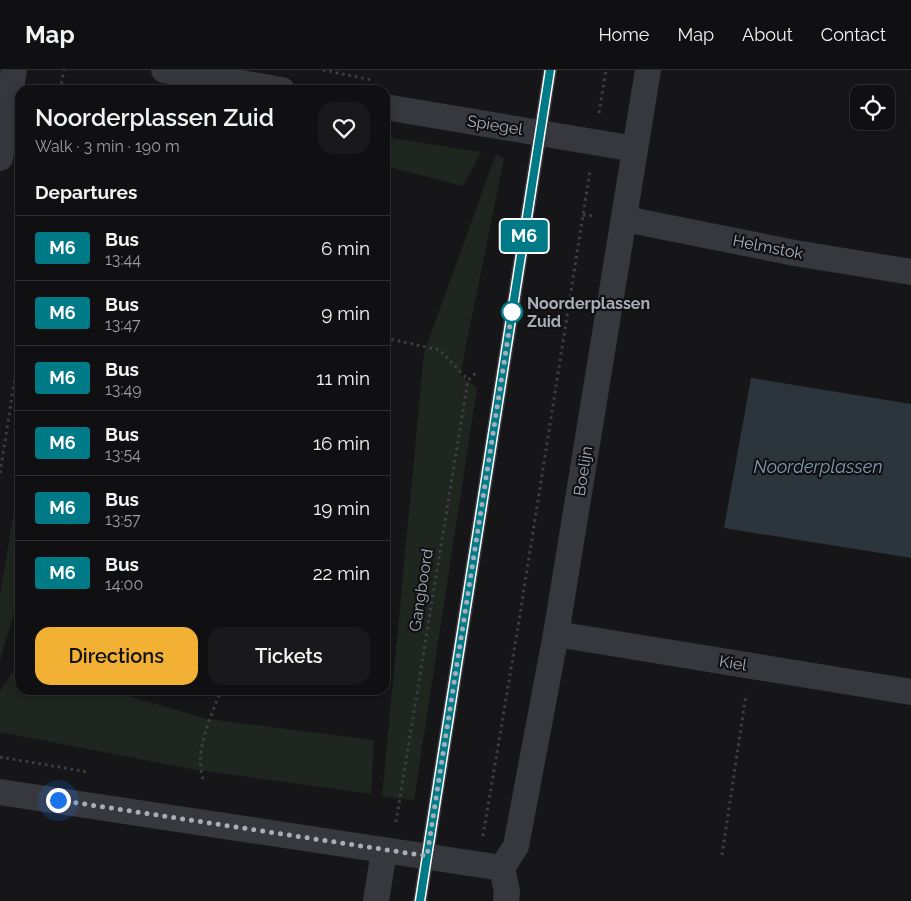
<!DOCTYPE html>
<html lang="en">
<head>
<meta charset="utf-8">
<style>
  :root { --surface:#101012; --page:#19191b; --text:#f1f3f6; --muted:#9c9d9f; --line:#303032; --accent:#f2b134 }
  body { margin:0; font-family:Raleway,sans-serif; background:var(--page); color:var(--text); height:100vh; display:flex; flex-direction:column; font-size:19px; white-space:nowrap }
  * { box-sizing:border-box; margin:0 }
  p { font-size:16px; color:var(--muted) }
  .icon { flex:none; width:28px; height:28px; fill:none; stroke:currentColor; stroke-width:2; stroke-linecap:round; stroke-linejoin:round }
  .map { position:relative; flex:1; overflow:hidden }
  .drawer { position:absolute; left:15px; top:15px; width:375px; height:610px; display:flex; flex-direction:column; background:var(--surface); border-radius:15px; box-shadow:0 2px 12px #0003,0 0 0 1px var(--line) }
  .drawer>* { flex:none }
  .badge { padding:0 10px; border-radius:4px; font-size:18px; line-height:32px }
  .fabs { position:absolute; left:850px; top:15px; display:grid; gap:10px }
  .fabs a { display:grid; place-items:center; width:45px; height:45px; border-radius:10px; background:var(--surface); box-shadow:0 2px 12px #0003,0 0 0 1px var(--line); font-size:25px }
  .you { position:absolute; width:25px; height:25px; margin:-12px; border:4px solid #fff; border-radius:50%; background:#1a73e8; box-shadow:0 0 0 8px #1a73e833 }
  .map>.badge { position:absolute; translate:-50% -50%; box-shadow:0 0 0 2px #fff }
  h2 { padding:0 20px; font-size:19px; line-height:45px }
  .round { display:grid; place-items:center; flex:none; width:52px; height:52px; border-radius:15px; background:var(--page) }
  .overview { display:flex; align-items:center; justify-content:space-between; height:85px; padding:0 20px }
  h1 { font-size:24px; font-weight:600; line-height:38px }
  .button { display:flex; gap:10px; margin-top:auto; padding:10px 20px }
  .button a { flex:1; height:58px; border-radius:15px; background:var(--accent); color:#111; font-size:20px; font-weight:600; line-height:58px; text-align:center }
  .button a+a { background:var(--page); color:var(--text) }
  ul { padding:0; list-style:none }
  li { display:flex; align-items:center; gap:15px; height:65px; padding:0 20px; border-top:1px solid var(--line) }
  li div { flex:1 }
  li b { display:block; font-size:19px }
  li em { font-style:normal }
  li .badge { min-width:55px; font-weight:700; text-align:center }
  header { display:flex; align-items:center; gap:30px; box-sizing:border-box; height:70px; padding:0 25px; background:var(--surface); border-bottom:1px solid var(--line) }
  header strong { font-size:24px }
  nav { display:flex; gap:28px; margin-inline-start:auto; font-size:18px }
  .map>svg:first-child { display:block }
</style>
</head>
<body>
<header>
<strong>Map</strong>
<nav><a>Home</a><a>Map</a><a>About</a><a>Contact</a></nav>
</header>
<div class="map">
<svg width="911" height="831" viewBox="0 0 911 831">
  <rect width="100%" height="100%" fill="#161618"/>
  <g fill="#1e261f">
    <polygon points="385,67 481,82 463,116 385,96"/>
    <polygon points="496,84 504,89 460,305 477,318 414,730 382,727 424,283"/>
    <polygon points="20,406 20,525 0,589 0,524"/>
    <polygon points="18,594 20,620 108,620 208,649 374,670 371,724 191,699 0,662 0,621"/>
  </g>
  <polygon fill="#2c353c" points="751,308 911,334 911,488 724,458"/>
  <g fill="none" stroke-linecap="round" stroke-linejoin="round">
    <g stroke="#3d3f44" stroke-width="3" stroke-dasharray="2.5 4" stroke-linecap="butt">
      <polyline points="323,0 372,10"/>
      <polyline points="60,20 64,0"/>
      <polyline points="599,43 606,0"/>
      <polyline points="583,145 594,146"/>
      <polyline points="385,268 440,280 468,310"/>
      <polyline points="0,403 20,276"/>
      <polyline points="0,687 88,702"/>
      <path d="M203,709C194,680 211,647 221,620"/>
      <polyline points="396,752 468,310 478,301"/>
      <polyline points="483,766 518,557 590,101"/>
      <polyline points="722,785 746,624"/>
    </g>
    <polyline stroke="#37383d" stroke-width="14" points="420,831 550,0"/>
    <g stroke="#37383d" stroke-width="26">
      <polyline points="164,0 282,20"/>
      <polyline points="385,37 635,79"/>
      <polyline points="0,88 14,0"/>
      <polyline points="625,149 795,183 911,202"/>
      <polyline points="556,564 911,622"/>
      <polyline points="0,722 502,798"/>
      <polyline points="502,798 516,776 556,564 648,0"/>
      <polyline points="502,798 507,822 506,831"/>
      <polyline points="376,831 384,781"/>
    </g>
  </g>
  <g fill="none" stroke-linecap="round" stroke-linejoin="round">
    <defs>
      <polyline id="line" points="420,831 550,0"/>
    </defs>
    <use href="#line" stroke="#fff" stroke-width="11"/>
    <use href="#line" stroke="#007a86" stroke-width="8"/>
    <polyline stroke="#a8adb8" stroke-width="5" stroke-dasharray="0 9" points="58,730 427,786 512,242"/>
  </g>
  <circle fill="#fff" stroke="#007a86" stroke-width="2.5" cx="512" cy="242" r="10"/>
  <g text-anchor="middle" dominant-baseline="central" stroke-width="4.5" stroke-linejoin="round" paint-order="stroke">
    <g font-size="16" fill="#a8adb8" stroke="#111113">
      <text transform="translate(495 55) rotate(9)">Spiegel</text>
      <text transform="translate(768 177) rotate(11)">Helmstok</text>
      <text transform="translate(583 401) rotate(-81)">Boelijn</text>
      <text transform="translate(421 520) rotate(-81)">Gangboord</text>
      <text transform="translate(733 593) rotate(9)">Kiel</text>
    </g>
    <g font-size="16" font-weight="bold" fill="#a8adb8" stroke="#111113" text-anchor="start">
      <text x="527" y="233">Noorderplassen<tspan x="527" dy="18">Zuid</tspan></text>
    </g>
    <g font-size="18" font-style="italic" fill="#7f9bb3" stroke="#111113">
      <text x="818" y="396">Noorderplassen</text>
    </g>
  </g>
</svg>
<div class="fabs">
<a><svg class="icon" aria-label="locate" viewBox="0 0 24 24"><circle cx="12" cy="12" r="6"/><path d="M12 2v4M12 18v4M2 12h4M18 12h4"/></svg></a>
</div>
<div class="you" style="left:58px;top:730px"></div>
<b class="badge" style="left:524px;top:166px;background:#007a86;color:#fff">M6</b>
<section class="drawer">
<div class="overview"><div><h1>Noorderplassen Zuid</h1><p>Walk · 3 min · 190 m</p></div><a class="round"><svg class="icon" aria-label="heart" viewBox="0 0 24 24"><path d="M12 20l-8-8c-3-5 5-10 8-4 3-6 11-1 8 4z"/></svg></a></div>
<h2>Departures</h2>
<ul>
<li><span class="badge" style="background:#007a86;color:#fff">M6</span><div><b>Bus</b><p>13:44</p></div><em>6 min</em></li>
<li><span class="badge" style="background:#007a86;color:#fff">M6</span><div><b>Bus</b><p>13:47</p></div><em>9 min</em></li>
<li><span class="badge" style="background:#007a86;color:#fff">M6</span><div><b>Bus</b><p>13:49</p></div><em>11 min</em></li>
<li><span class="badge" style="background:#007a86;color:#fff">M6</span><div><b>Bus</b><p>13:54</p></div><em>16 min</em></li>
<li><span class="badge" style="background:#007a86;color:#fff">M6</span><div><b>Bus</b><p>13:57</p></div><em>19 min</em></li>
<li><span class="badge" style="background:#007a86;color:#fff">M6</span><div><b>Bus</b><p>14:00</p></div><em>22 min</em></li>
</ul>
<div class="button"><a>Directions</a><a>Tickets</a></div>
</section>
</div>
</body>
</html>
